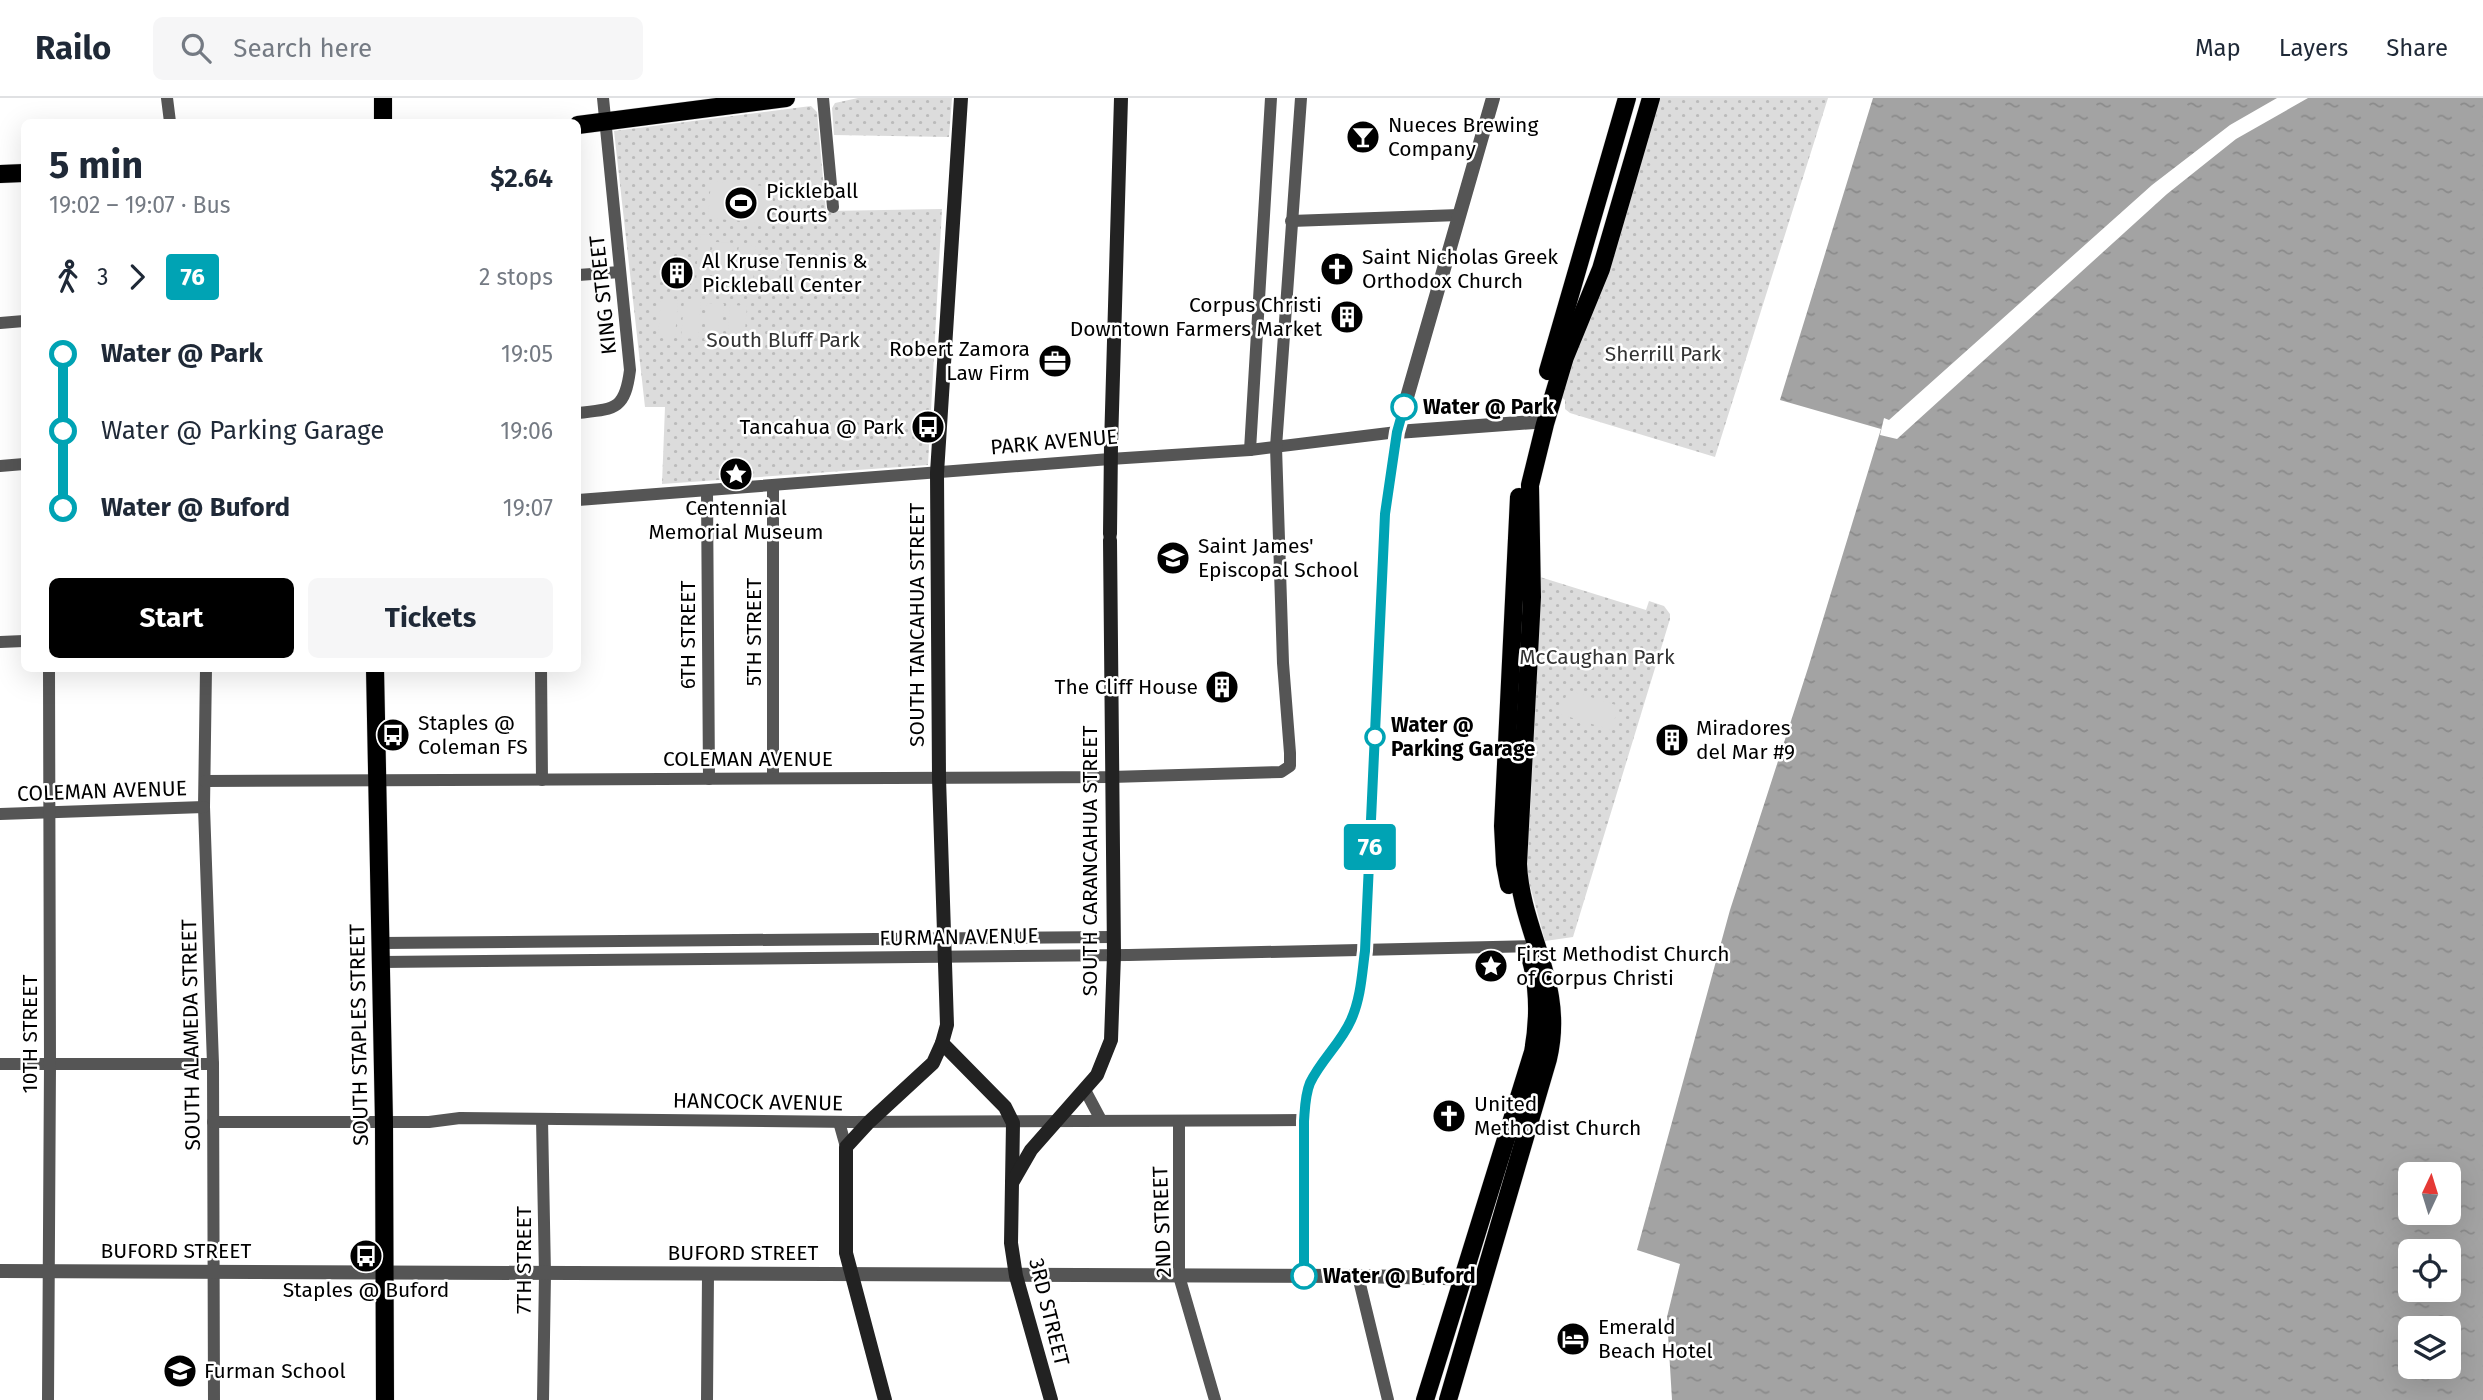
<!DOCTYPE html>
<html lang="en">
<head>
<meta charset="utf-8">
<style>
  :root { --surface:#fff; --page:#f6f6f7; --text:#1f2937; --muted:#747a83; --line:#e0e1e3; --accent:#000 }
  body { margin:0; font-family:"Fira Sans",sans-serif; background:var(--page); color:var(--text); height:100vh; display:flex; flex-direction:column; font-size:26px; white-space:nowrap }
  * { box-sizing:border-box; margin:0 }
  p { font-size:23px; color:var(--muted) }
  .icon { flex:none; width:38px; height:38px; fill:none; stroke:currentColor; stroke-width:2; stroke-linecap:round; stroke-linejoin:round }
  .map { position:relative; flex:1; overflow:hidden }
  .panel { position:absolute; left:21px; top:21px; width:560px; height:553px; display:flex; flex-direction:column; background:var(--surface); border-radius:10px; box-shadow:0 7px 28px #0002 }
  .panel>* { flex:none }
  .badge { padding:0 14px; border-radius:5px; font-size:24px; line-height:46px }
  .needle { width:46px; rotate:4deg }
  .fabs { position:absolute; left:2398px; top:1064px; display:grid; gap:14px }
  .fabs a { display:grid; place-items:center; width:63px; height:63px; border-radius:10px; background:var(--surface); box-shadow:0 7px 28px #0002; font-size:35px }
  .map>.badge { position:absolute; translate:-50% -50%; box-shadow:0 0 0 4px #fff }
  .legs { display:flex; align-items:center; gap:10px; height:77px; padding:0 28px; font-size:23px }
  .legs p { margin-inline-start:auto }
  .summary { display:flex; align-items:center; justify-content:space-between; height:119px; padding:0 28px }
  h1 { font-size:38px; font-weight:700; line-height:52px }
  .cta { display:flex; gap:14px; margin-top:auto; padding:14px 28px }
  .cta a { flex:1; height:80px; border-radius:10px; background:var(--accent); color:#fff; font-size:28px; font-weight:700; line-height:80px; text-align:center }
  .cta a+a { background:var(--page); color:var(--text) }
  ul { padding:0 28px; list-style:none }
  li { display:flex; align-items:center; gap:24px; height:77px; font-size:26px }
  li i { display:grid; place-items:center; width:10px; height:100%; margin:0 9px; background:currentColor }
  li i::after { content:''; width:18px; height:18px; margin:-9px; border:5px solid; border-radius:50%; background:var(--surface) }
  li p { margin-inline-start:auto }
  li:first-child i { background:linear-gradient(#0000 50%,currentColor 0) }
  li:last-child i { background:linear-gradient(currentColor 50%,#0000 0) }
  header { display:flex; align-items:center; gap:42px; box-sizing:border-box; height:98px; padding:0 35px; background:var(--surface); border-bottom:2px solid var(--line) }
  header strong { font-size:33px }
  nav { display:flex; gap:38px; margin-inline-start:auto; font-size:24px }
  .search { width:490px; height:63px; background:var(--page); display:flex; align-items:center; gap:18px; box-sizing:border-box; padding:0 24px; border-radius:10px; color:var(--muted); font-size:26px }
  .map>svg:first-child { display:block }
</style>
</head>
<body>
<header>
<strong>Railo</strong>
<div class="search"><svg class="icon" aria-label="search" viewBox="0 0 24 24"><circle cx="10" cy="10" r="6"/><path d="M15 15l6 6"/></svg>Search here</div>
<nav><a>Map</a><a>Layers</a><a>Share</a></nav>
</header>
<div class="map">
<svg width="2483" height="1302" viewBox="0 0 2483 1302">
  <defs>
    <pattern id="grass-dots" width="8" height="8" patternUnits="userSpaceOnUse" patternTransform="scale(1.75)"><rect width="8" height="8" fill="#dcdcdc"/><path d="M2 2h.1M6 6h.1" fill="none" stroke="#bbb" stroke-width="1.8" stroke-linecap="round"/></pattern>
    <pattern id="water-ripples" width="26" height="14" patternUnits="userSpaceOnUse" patternTransform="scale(1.75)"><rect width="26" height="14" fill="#a3a3a3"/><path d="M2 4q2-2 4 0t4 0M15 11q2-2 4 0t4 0" fill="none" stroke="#8b8b8b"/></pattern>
  </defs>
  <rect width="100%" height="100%" fill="#fff"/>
  <g fill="url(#grass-dots)">
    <polygon points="858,0 952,0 949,39 834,37 832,10 835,5"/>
    <polygon points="1659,0 1828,0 1715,359 1570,315 1565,311 1565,302 1561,299 1569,271 1608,178"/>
    <polygon points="811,8 817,14 826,113 942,111 928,367 662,386 665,309 645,309 614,33"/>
    <polygon points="1540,479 1646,512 1649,503 1664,508 1670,516 1670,521 1573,839 1545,843 1525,769 1531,703"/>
  </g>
  <g fill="#dcdcdc">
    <polygon points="711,83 774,89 771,126 708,120"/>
    <polygon points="701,136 710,137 711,144 706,187 696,186 698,142 700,142"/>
    <polygon points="716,144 734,145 731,182 713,181"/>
    <polygon points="739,146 756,148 753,185 735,183"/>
    <polygon points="661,201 678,202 675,239 658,238"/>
    <polygon points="684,203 701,204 698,241 681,240"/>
    <polygon points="707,205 724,206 721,243 704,242"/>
    <polygon points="730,207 747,208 744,245 727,243"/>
    <polygon points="1568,592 1619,608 1611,632 1560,616"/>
  </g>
  <path fill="url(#water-ripples)" fill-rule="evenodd" d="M1873,0H2483V1302H1672L1667,1219L1680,1166L1637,1152L1730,812L1809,567L1881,331L1780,302ZM2410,1076H2448V1115H2410ZM2410,1153H2448V1192H2410ZM2410,1230H2448V1269H2410Z"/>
  <polygon fill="#fff" points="2277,0 2308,0 2236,41 2167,96 1897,341 1880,337 1884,320 1889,322 2152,87 2230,27"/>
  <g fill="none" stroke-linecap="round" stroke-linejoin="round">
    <defs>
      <g id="primary">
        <polyline points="383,0 383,24"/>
        <polyline points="578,27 786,0"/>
        <polyline points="0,76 24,75"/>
        <polyline points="1548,273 1627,0"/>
        <polyline points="375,570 384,1024 385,1302"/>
        <polyline points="1509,787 1505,766 1503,728 1519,399"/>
        <path d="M1425,1302L1533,954C1539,921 1539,890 1530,858"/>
        <path d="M1448,1302L1548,961C1566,886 1521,835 1518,766L1532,499L1530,387L1545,326L1565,259L1601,171L1651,0"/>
      </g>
    </defs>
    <use href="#primary" stroke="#dbdbdb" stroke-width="19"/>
    <g stroke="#555" stroke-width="12">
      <polyline points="167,0 170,24"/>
      <polyline points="823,0 833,109"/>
      <polyline points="1291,123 1459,117"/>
      <polyline points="578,177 620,174"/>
      <polyline points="0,225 24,223"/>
      <path d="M578,315C615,311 625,312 630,272L603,0"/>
      <polyline points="1250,352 1271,0"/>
      <polyline points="0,368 24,366"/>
      <polyline points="773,389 773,680"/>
      <polyline points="707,393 709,681"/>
      <polyline points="578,402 1110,361 1250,352 1397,334"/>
      <polyline points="0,544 24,543"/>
      <polyline points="206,570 204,709 213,966 214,1302"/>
      <polyline points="541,570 542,682"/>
      <polyline points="205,683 1111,679 1281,674 1290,668 1290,655 1283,565 1276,349 1301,0"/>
      <polyline points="0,716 204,709"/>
      <polyline points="381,845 1113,839"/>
      <polyline points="381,864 1129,857 1538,848"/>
      <polyline points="0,966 213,966"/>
      <polyline points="1085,992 1101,1022"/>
      <polyline points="542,1021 545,1176 543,1302"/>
      <polyline points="213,1024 429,1024 460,1020 852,1024 1304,1022"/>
      <polyline points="839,1024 846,1049"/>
      <polyline points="1179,1024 1179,1178 1215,1302"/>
      <polyline points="1358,1178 1388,1302"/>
      <polyline points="48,1302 50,966 49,570"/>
      <polyline points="707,1302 708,1176"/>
    </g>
    <g stroke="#555" stroke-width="14">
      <polyline points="1397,334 1534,324"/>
      <polyline points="0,1173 1358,1178 1485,1181"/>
      <path d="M1304,1178V1022C1305,1010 1305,997 1310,985C1321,962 1341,945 1351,922C1361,900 1362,875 1365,853L1385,416L1397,334L1493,0"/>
    </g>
    <g stroke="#222" stroke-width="14">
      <polyline points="1110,436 1111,347 1121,0"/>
      <polyline points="942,945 1005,1009 1013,1025 1011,1145 1016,1178 1051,1302"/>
      <polyline points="1012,1085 1031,1052 1097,977 1111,942 1114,857 1110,442"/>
      <polyline points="885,1302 846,1155 846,1049 869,1024 933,965 942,945 947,927 939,680 937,375 961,0"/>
    </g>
    <use href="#primary" stroke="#000" stroke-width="18"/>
  </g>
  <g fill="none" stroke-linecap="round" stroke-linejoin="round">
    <defs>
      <path id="line-1" d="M1304,1178V1023C1305,1010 1305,997 1310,985C1321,962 1341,945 1351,922C1361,900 1362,875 1365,853L1385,416L1397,334L1404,309"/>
    </defs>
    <use href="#line-1" stroke="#fff" stroke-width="16"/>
    <use href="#line-1" stroke="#00a3b4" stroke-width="10"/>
  </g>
  <defs>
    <symbol id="bar-disc" viewBox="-11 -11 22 22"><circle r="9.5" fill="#000" stroke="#fff"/><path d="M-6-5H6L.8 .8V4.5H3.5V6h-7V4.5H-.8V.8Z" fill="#fff"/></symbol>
    <symbol id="stadium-disc" viewBox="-11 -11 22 22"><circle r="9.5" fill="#000" stroke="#fff"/><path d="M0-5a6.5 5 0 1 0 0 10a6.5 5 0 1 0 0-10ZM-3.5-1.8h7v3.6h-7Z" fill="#fff"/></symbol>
    <symbol id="church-disc" viewBox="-11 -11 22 22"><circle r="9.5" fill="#000" stroke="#fff"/><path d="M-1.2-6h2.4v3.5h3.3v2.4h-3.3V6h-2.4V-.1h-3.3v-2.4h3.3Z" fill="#fff"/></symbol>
    <symbol id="building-disc" viewBox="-11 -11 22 22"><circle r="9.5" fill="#000" stroke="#fff"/><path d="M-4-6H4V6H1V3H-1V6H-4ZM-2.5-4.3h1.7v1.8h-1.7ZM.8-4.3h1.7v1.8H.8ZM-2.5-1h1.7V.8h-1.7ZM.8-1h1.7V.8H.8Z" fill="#fff"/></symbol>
    <symbol id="office-disc" viewBox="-11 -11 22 22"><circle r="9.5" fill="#000" stroke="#fff"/><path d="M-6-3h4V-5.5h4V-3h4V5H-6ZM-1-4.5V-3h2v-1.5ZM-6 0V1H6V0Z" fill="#fff"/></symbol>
    <symbol id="bus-disc" viewBox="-11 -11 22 22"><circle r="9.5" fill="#000" stroke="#fff"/><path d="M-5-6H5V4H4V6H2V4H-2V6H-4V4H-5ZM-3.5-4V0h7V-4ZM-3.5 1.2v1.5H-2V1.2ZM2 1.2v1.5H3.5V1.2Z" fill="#fff"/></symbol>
    <symbol id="sight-disc" viewBox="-11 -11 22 22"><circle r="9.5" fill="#000" stroke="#fff"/><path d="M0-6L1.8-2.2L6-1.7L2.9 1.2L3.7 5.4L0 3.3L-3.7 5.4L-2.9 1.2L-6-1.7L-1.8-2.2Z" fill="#fff"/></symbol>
    <symbol id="school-disc" viewBox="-11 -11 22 22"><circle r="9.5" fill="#000" stroke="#fff"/><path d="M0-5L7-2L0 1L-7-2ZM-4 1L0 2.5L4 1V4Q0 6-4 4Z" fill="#fff"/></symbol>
    <symbol id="hotel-disc" viewBox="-11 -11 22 22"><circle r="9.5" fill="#000" stroke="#fff"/><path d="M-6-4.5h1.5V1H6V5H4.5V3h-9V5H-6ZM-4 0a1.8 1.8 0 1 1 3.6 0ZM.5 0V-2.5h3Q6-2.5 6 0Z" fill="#fff"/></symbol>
  </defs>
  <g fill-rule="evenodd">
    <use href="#bar-disc" x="1344" y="20" width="38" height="38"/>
    <use href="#stadium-disc" x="722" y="86" width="38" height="38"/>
    <use href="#church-disc" x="1318" y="152" width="38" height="38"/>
    <use href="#building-disc" x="658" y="156" width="38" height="38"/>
    <use href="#building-disc" x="1328" y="200" width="38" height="38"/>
    <use href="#office-disc" x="1036" y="244" width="38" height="38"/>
    <use href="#bus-disc" x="909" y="310" width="38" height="38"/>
    <use href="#sight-disc" x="717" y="357" width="38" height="38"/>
    <use href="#school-disc" x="1154" y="441" width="38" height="38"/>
    <use href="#building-disc" x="1203" y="570" width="38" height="38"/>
    <use href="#bus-disc" x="374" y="618" width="38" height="38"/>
    <use href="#building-disc" x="1653" y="623" width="38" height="38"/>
    <use href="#sight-disc" x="1472" y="849" width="38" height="38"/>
    <use href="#church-disc" x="1430" y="999" width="38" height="38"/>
    <use href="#bus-disc" x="347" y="1139" width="38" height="38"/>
    <use href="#hotel-disc" x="1554" y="1222" width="38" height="38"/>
    <use href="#school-disc" x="161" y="1254" width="38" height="38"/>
  </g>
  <g fill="#fff" stroke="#00a3b4" stroke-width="3.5">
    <circle cx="1404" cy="309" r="12"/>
    <circle cx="1375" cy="639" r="9"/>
    <circle cx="1304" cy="1178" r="12"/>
  </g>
  <g text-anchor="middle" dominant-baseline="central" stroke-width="5" stroke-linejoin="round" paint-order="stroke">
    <g font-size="21" fill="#000" stroke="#fff" text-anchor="start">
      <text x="1388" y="27">Nueces Brewing<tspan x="1388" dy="24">Company</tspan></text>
      <text x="766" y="93">Pickleball<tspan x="766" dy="24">Courts</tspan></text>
      <text x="1362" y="159">Saint Nicholas Greek<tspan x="1362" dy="24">Orthodox Church</tspan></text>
      <text x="702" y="163">Al Kruse Tennis &amp;<tspan x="702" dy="24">Pickleball Center</tspan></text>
      <text x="1322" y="207" text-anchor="end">Corpus Christi<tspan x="1322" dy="24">Downtown Farmers Market</tspan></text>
      <text x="1030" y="251" text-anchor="end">Robert Zamora<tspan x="1030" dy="24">Law Firm</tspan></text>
      <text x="904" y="329" text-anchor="end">Tancahua @ Park</text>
      <text x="736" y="410" text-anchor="middle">Centennial<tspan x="736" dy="24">Memorial Museum</tspan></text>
      <text x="1198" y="448">Saint James'<tspan x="1198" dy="24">Episcopal School</tspan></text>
      <text x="1198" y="589" text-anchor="end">The Cliff House</text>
      <text x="418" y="625">Staples @<tspan x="418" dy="24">Coleman FS</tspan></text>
      <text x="1696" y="630">Miradores<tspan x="1696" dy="24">del Mar #9</tspan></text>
      <text x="1516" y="856">First Methodist Church<tspan x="1516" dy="24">of Corpus Christi</tspan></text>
      <text x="1474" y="1006">United<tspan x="1474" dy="24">Methodist Church</tspan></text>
      <text x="366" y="1192" text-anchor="middle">Staples @ Buford</text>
      <text x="1598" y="1229">Emerald<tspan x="1598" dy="24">Beach Hotel</tspan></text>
      <text x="204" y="1273">Furman School</text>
    </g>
    <g font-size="21" fill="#000" stroke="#fff">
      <text transform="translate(603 197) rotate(-96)">KING STREET</text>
      <text transform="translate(1054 344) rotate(-5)">PARK AVENUE</text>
      <text transform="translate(917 527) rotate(-90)">SOUTH TANCAHUA STREET</text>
      <text transform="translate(754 534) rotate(-90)">5TH STREET</text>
      <text transform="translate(688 537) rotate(-90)">6TH STREET</text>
      <text x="748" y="661">COLEMAN AVENUE</text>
      <text transform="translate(102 693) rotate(-2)">COLEMAN AVENUE</text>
      <text transform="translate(1090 763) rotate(-90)">SOUTH CARANCAHUA STREET</text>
      <text transform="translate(959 839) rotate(-1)">FURMAN AVENUE</text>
      <text transform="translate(30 936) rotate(-90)">10TH STREET</text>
      <text transform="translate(191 937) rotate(-91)">SOUTH ALAMEDA STREET</text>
      <text transform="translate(359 937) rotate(-91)">SOUTH STAPLES STREET</text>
      <text transform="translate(758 1004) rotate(1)">HANCOCK AVENUE</text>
      <text transform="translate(1162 1124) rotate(-92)">2ND STREET</text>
      <text x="176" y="1153">BUFORD STREET</text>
      <text x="743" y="1155">BUFORD STREET</text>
      <text transform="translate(524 1162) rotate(-90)">7TH STREET</text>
      <text transform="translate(1049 1214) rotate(76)">3RD STREET</text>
    </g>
    <g font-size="21" fill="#333" stroke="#fff">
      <text x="783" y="242">South Bluff Park</text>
      <text x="1663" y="256">Sherrill Park</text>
      <text x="1597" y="559">McCaughan Park</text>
    </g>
    <g font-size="21" font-weight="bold" fill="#000" stroke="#fff" text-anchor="start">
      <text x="1423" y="309">Water @ Park</text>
      <text x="1391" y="627">Water @<tspan x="1391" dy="24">Parking Garage</tspan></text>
      <text x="1323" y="1178">Water @ Buford</text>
    </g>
  </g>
</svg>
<div class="fabs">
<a><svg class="needle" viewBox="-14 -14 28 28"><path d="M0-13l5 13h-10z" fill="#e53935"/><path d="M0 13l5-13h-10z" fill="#747a83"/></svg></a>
<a><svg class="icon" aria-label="locate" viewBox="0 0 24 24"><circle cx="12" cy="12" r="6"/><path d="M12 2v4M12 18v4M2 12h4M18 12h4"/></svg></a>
<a><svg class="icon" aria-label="layers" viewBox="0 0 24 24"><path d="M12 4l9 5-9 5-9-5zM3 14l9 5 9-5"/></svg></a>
</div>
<b class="badge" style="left:1370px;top:749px;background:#00a3b4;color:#fff">76</b>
<section class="panel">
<div class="summary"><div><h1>5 min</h1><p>19:02 – 19:07 · Bus</p></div><b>$2.64</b></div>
<div class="legs"><svg class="icon" aria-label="walk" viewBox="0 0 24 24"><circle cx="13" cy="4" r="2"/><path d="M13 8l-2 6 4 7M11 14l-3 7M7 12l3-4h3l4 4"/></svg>3<svg class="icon" aria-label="forward" viewBox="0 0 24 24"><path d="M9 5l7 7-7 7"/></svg><b class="badge" style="background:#00a3b4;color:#fff">76</b><p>2 stops</p></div>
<ul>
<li><i style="color:#00a3b4"></i><b>Water @ Park</b><p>19:05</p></li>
<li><i style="color:#00a3b4"></i><span>Water @ Parking Garage</span><p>19:06</p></li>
<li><i style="color:#00a3b4"></i><b>Water @ Buford</b><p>19:07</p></li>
</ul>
<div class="cta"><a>Start</a><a>Tickets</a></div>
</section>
</div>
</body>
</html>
